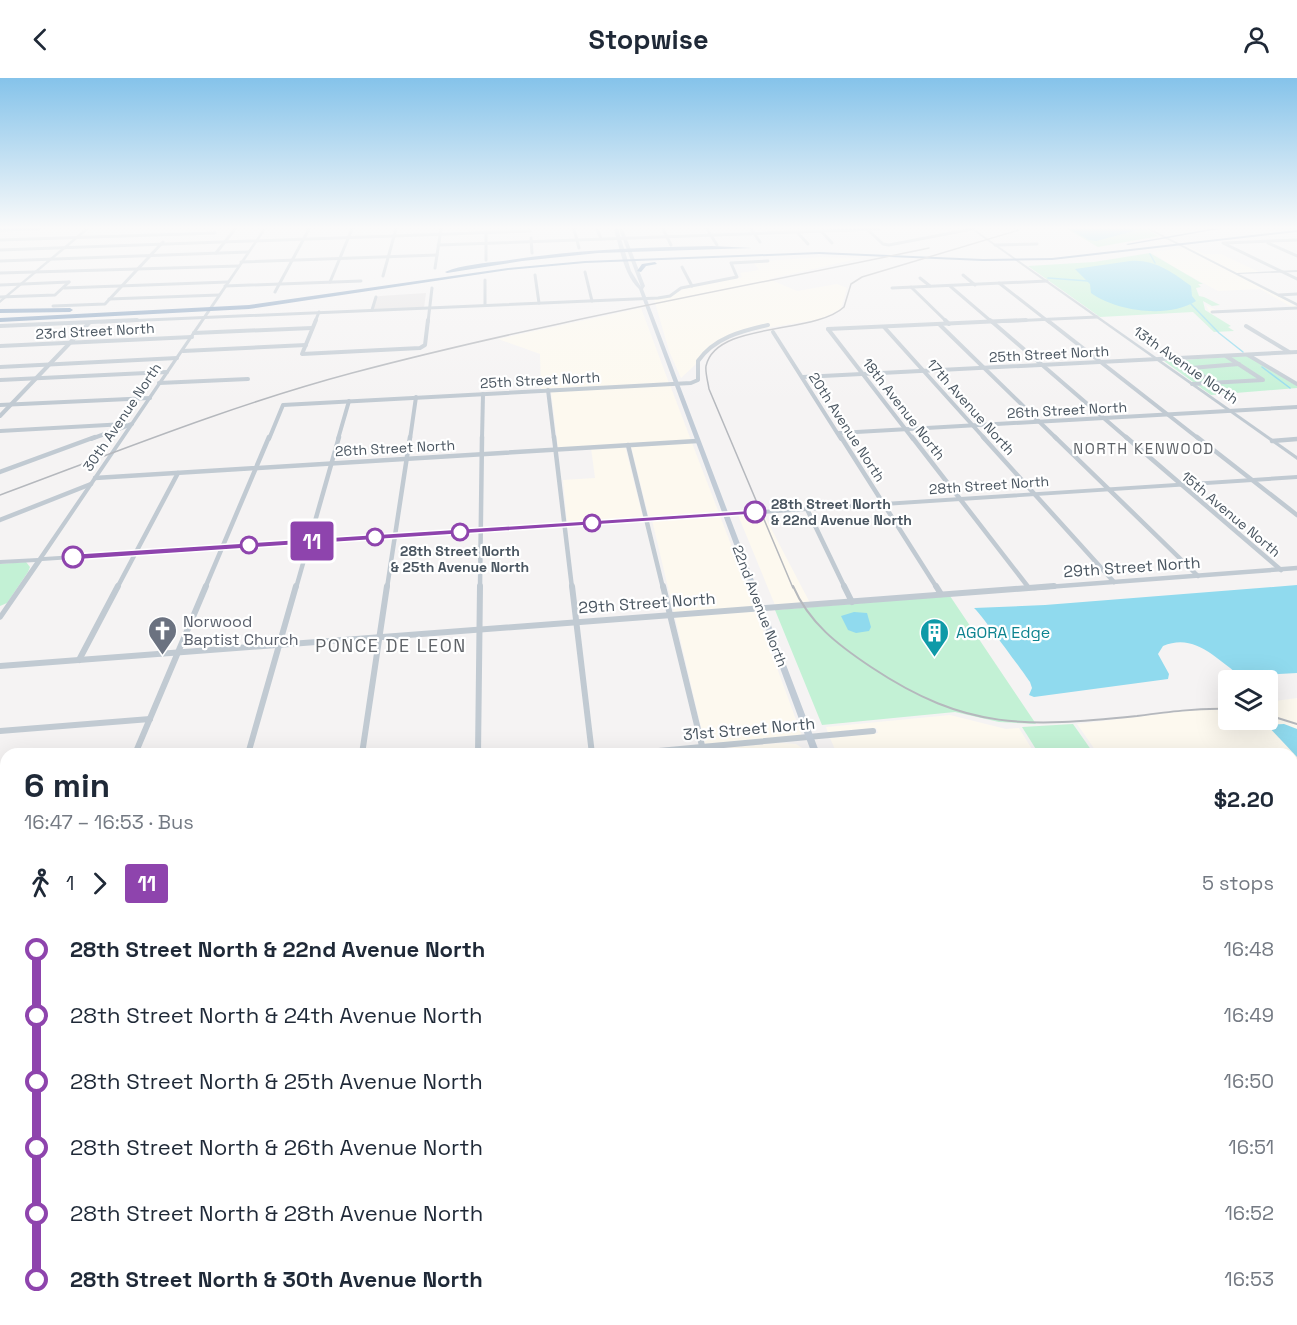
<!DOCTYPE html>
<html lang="en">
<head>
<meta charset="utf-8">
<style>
  :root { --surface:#fff; --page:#f2f2f3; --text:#1f2937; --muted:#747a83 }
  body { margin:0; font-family:"Space Grotesk",sans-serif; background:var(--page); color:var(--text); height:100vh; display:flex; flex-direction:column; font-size:22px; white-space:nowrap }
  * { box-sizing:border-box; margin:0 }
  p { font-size:20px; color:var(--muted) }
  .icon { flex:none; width:33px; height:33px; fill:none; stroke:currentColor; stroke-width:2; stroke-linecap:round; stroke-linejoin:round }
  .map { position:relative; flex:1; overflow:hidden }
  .sheet { position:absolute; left:0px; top:670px; width:1298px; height:578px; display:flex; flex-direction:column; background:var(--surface); border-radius:18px 18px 0 0; box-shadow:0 6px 24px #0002 }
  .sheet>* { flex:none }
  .badge { padding:0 12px; border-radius:4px; font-size:21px; line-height:39px }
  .tools { position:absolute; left:1218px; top:592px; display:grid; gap:12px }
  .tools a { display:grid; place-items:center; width:60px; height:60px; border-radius:6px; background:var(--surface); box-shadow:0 6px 24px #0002; font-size:30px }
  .map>.badge { position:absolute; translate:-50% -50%; box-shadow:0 0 0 3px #fff }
  .legs { display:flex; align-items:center; gap:9px; height:66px; padding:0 24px; font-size:20px }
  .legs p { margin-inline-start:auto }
  .headline { display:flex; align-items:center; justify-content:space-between; height:102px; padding:0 24px }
  h1 { font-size:33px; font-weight:600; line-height:45px }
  ul { padding:0 24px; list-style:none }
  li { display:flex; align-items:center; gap:21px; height:66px; font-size:22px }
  li i { display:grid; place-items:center; width:9px; height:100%; margin:0 8px; background:currentColor }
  li i::after { content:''; width:15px; height:15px; margin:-8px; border:4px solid; border-radius:50%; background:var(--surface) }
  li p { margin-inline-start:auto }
  li:first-child i { background:linear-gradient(#0000 50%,currentColor 0) }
  li:last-child i { background:linear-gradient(currentColor 50%,#0000 0) }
  header { display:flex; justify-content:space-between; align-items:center; height:78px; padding:0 24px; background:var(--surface); font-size:27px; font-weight:600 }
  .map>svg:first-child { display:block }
</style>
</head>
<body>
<header><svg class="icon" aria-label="back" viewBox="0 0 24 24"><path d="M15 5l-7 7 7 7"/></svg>Stopwise<svg class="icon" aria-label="person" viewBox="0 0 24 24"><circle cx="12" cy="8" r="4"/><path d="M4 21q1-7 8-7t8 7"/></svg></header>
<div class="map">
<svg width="1297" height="1247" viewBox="0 0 1297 1247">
  <rect width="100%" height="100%" fill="#f5f3f3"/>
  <g fill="#fdf9ef">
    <polygon points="1189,169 1204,176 1221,176 1259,194 1236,195 1187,170"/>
    <polygon points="1184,170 1277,217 1297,229 1210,235 1206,227 1218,233 1292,229 1260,211 1218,213 1172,188 1152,174"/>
    <polygon points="820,179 861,180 769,201 797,213 837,206 847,210 841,231 821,241 742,254 769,248 768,246 739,253 701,276 695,287 681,300 669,273 654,221 665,220 683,211 742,199 740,195 759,192 753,184"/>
    <polygon points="641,230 669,305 541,311 540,276 498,261"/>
    <polygon points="670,307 691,362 558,370 551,313"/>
    <polygon points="692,365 719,435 649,440 631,368"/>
    <polygon points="625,368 643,440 567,445 563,402 595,400 591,370"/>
    <polygon points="763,435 810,525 775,527 738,437"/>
    <polygon points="720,438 755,529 674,535 652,442"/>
    <polygon points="756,533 802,658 705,666 675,539"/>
    <polygon points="1297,620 1297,651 1284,646 1268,648 1297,679 1297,1066 1292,1067 1292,676 1098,676 1077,646 1228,628 1228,642 1268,642 1268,624"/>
    <polygon points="950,637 1006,651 1019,650 1035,676 837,676 830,660 878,655 876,650 828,655 826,649"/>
    <polygon points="782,665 796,666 802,670 804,676 708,676 707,671"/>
    <polygon points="6,835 6,970 0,984 0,836"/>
    <polygon points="1297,1108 1297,1247 1072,1247 1070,1242 1292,1242 1292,1109"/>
    <polygon points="376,1242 466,1242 466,1247 341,1247"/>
    <polygon points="614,1242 1006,1242 1008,1247 615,1247"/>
  </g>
  <polygon fill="#e6e4e5" points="426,215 424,230 373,232 376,219 380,218"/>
  <g fill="#c3f1d5">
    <polygon points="1067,151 1145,151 1159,158 1098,169"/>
    <polygon points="1150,175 1203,206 1198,206 1201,209 1196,210 1199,218 1204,219 1220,227 1212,228 1203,223 1205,232 1231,248 1228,249 1234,253 1214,254 1193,234 1100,239 1028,188 1094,184"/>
    <polygon points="1248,278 1297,308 1297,310 1211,317 1164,283"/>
    <polygon points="26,484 30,489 28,494 7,525 0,528 0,486"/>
    <polygon points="950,518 1036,646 999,644 955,634 822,647 775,532"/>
    <polygon points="1073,646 1094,676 1039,676 1022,649"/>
  </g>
  <g fill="#90daee">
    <polygon points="1069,151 1131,151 1134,153 1096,163 1089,162"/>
    <path d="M1130,183C1154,181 1172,194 1191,208L1192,218L1196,223C1168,241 1116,233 1091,215L1090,206L1075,191Z"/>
    <path d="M1297,507V595L1241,598C1217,582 1195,554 1163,568L1158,576L1169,596L1168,601L1034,619L1029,617L1032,610L1030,604C1023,594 978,532 974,530L1045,527Z"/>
    <polygon points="854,534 867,535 871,549 869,553 856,555 848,552 841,538"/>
    <polygon points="1284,646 1297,651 1297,679 1267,647"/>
  </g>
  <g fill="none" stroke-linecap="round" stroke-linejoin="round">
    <g stroke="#90daee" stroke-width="1.5">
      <polyline points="1150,176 1155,185"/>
      <polyline points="1048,200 1088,203"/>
      <polyline points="1191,226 1219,255 1243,274"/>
      <polyline points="1262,289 1290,310"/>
    </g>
    <g stroke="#c1cad2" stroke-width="3">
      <polyline points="574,151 579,170"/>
      <polyline points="597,151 601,161"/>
      <polyline points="663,151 671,167"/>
      <polyline points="707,151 717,167"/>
      <polyline points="751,151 760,164"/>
      <polyline points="0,152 39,151"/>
      <polyline points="868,152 883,166 889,167 972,151"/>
      <polyline points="821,153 832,165"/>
      <polyline points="486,154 486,182"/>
      <polyline points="797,154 808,166"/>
      <polyline points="531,160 532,175"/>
      <polyline points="0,162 215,155"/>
      <polyline points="1223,165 1297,201"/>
      <polyline points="1224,165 1297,162"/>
      <polyline points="1268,165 1297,178"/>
      <polyline points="438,167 879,151"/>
      <polyline points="995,167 1037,166"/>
      <polyline points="0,172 530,153"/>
      <polyline points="216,175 235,151"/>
      <polyline points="0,183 248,174"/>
      <polyline points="241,184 437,177"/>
      <polyline points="682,189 692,208"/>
      <polyline points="435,190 441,151"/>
      <polyline points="585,194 592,223"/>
      <polyline points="0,195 239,188"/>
      <polyline points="535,197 539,225"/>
      <polyline points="963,197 975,207"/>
      <polyline points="383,198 396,151"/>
      <polyline points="920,200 930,208"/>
      <polyline points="485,202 485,227"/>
      <polyline points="330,204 352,151"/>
      <polyline points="999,205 1049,244"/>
      <polyline points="0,207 69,204"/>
      <polyline points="225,208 361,203"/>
      <polyline points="950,208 992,244"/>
      <polyline points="911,209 947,244"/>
      <polyline points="64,210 228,204"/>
      <polyline points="892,210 1047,203"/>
      <polyline points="275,214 309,151"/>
      <polyline points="1279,217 1297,216"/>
      <polyline points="0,219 55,217 69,204"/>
      <polyline points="109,221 219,217"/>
      <polyline points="53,228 105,226 163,164"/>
      <polyline points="372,232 376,219"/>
      <polyline points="1212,234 1297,230"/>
      <polyline points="101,244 658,220 670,218 681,210 737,199 731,185 768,183"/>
      <polyline points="315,244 319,234"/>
      <polyline points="428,244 432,210"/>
      <polyline points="992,244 1097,239"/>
    </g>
    <g stroke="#c1cad2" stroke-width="4">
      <polyline points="316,242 302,276 420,270 425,267 428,242"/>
      <polyline points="945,242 949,246"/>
      <polyline points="990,242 1128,361"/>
      <polyline points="1047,242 1199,361"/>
      <polyline points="939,246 1057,361"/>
      <polyline points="0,248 137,242"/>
      <polyline points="1246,248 1289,274"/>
      <polyline points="884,249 985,361"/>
      <polyline points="828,251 913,361"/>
      <polyline points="828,251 1026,242"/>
      <polyline points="773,254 841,361"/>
      <polyline points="194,255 312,250"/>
      <polyline points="0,268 192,259"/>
      <polyline points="183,273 306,267"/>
      <polyline points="1248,277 1297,306"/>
      <polyline points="0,289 177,280"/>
      <polyline points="803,299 1297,274"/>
      <polyline points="0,302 167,294"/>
      <polyline points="159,305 248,301"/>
      <polyline points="1192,306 1263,302 1226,278"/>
      <polyline points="548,312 554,361"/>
      <polyline points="1227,314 1191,290 1239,286"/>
      <polyline points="0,327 150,320"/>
      <polyline points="0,338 89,245"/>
      <polyline points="0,353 125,346"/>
      <polyline points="839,355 1297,329"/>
      <polyline points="91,361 132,346"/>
      <path d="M269,361L283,327L691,305L698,302V283C714,260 741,253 768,247"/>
      <polyline points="338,361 349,323"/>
      <polyline points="410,361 416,319"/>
      <polyline points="482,361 483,316"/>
    </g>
    <g stroke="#c1cad2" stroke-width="4.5">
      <polyline points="554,359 572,510"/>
      <polyline points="841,359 937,510"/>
      <polyline points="912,359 1029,510"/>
      <polyline points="983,359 1114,504"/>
      <polyline points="1055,359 1198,498"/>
      <polyline points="1126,359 1281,492"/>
      <polyline points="1197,359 1297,437"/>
      <polyline points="1272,363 1297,361"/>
      <polyline points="628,367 663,510"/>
      <polyline points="0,394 95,359"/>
      <polyline points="95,400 697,363"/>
      <polyline points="807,431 845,510"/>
      <polyline points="0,442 91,406"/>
      <polyline points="117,510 178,395"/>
      <polyline points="205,510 269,359"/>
      <polyline points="296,510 339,359"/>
      <polyline points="387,510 410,359"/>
      <polyline points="480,510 482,359"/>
      <polyline points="1034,510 1297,490"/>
    </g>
    <g stroke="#c1cad2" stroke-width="6">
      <polyline points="572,508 592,676"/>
      <polyline points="663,508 704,676"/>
      <polyline points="844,508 852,524"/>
      <polyline points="936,508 941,516"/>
      <polyline points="79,582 118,508"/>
      <polyline points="0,588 1054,508"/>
      <polyline points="0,653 150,641"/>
      <polyline points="135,676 206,508"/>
      <polyline points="248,676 296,508"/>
      <polyline points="362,676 387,508"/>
      <polyline points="478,676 480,508"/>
      <polyline points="626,676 873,653"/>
    </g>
    <polyline stroke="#c1cad2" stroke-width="8" points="0,732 4,725"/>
    <g stroke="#c1cad2" stroke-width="10">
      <polyline points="0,998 6,984"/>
      <polyline points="0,1120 6,1104"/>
      <polyline points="278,1247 279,1242"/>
    </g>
    <g fill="#c1cad2" fill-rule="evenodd">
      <polygon points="85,151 89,151 0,225 0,222"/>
      <polygon points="263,151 266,151 44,479 1297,397 1297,401 42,483 2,541 0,542 0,535 35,484 0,486 0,482 38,480"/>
      <polygon points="971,151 974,151 1297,378 1297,382"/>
      <polygon points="1147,151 1151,151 1237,195 1297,192 1297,194 1239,196 1297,225 1297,228"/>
    </g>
    <g fill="#c1cbd6" fill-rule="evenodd">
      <path d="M614,151H618L631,193L641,209L619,151H623L645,208L643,211L820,676H812L639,211C624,197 620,171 614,151Z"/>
      <polygon points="1006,1242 1020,1242 1022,1247 1008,1247"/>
      <polygon points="1035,1242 1049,1242 1051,1247 1037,1247"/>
    </g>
    <g fill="#9fb4c9" fill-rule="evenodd">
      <polygon points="1297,1065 1297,1081 1292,1082 1292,1066"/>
      <rect x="1292" y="1094" width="5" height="16"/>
      <polygon points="63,1242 114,1242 112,1247 61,1247"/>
      <polygon points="286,1242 336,1242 334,1247 284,1247"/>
    </g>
    <g fill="#8ba5c1" fill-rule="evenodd">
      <polygon points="1210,151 1219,151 1128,167 1126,166"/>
      <polygon points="1297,152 1297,154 1052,182 983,183 819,176 585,185 508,192 249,231 0,244 0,240 249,227 508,190 585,183 819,174 983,181 1052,180"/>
      <path d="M712,168L752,170L598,175L522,183L447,195L445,194C461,187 485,185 503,183C573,172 642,169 712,168Z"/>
      <polygon points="655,184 657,186 646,188 641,194 637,193 642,186"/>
      <polygon points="0,231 70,230 73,232 70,234 0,235"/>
    </g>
    <g stroke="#b5b8bd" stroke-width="1.5">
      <path d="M0,417C116,374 232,327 352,295C541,245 738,210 929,170"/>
      <path d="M793,510L709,311C708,304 705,294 706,288C716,243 814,257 844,229L851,206L862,199L1019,152"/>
    </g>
    <g stroke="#b5b8bd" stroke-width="2">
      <path d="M793,508C809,545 838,567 871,589C967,653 1027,649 1137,638C1167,634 1197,630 1228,631"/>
      <polyline points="1268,637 1297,646"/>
    </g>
  </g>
  <linearGradient id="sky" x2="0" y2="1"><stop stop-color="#85c3ea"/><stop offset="0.46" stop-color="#fafafa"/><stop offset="1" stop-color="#fafafa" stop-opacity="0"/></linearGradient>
  <rect width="1297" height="325" fill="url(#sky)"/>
  <polygon fill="#8e44ad" stroke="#fff" stroke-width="1.5" points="755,432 758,432 758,436 73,482 68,479 73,476"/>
  <defs>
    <symbol id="church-pin" viewBox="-11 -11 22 30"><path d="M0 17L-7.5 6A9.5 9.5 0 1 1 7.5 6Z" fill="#6b7280" stroke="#fff"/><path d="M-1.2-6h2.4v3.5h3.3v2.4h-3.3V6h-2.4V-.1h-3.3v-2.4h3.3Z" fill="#fff"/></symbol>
    <symbol id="building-pin" viewBox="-11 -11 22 30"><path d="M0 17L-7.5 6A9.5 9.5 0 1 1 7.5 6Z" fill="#0f9aa8" stroke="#fff"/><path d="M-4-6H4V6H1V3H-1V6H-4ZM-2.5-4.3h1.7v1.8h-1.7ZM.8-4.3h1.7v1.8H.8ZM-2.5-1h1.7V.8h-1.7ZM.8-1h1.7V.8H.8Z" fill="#fff"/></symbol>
  </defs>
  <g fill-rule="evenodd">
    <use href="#church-pin" x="146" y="536" width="33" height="45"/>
    <use href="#building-pin" x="918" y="538" width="33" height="45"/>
  </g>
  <g fill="#fff" stroke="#8e44ad" stroke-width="3">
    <circle cx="755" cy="434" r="10"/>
    <circle cx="592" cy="445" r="8"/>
    <circle cx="460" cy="454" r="8"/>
    <circle cx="375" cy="459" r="8"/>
    <circle cx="249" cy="467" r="8"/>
    <circle cx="73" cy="479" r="10"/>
  </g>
  <g text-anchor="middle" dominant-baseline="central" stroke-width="4.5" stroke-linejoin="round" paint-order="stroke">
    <g font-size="14" fill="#4a5661" stroke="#fff">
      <text transform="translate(95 253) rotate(-3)">23rd Street North</text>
      <text transform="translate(1049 276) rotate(-3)">25th Street North</text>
      <text transform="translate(1186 287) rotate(35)">13th Avenue North</text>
      <text transform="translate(540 302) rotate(-3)">25th Street North</text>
      <text transform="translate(971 329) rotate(48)">17th Avenue North</text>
      <text transform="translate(904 331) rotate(52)">18th Avenue North</text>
      <text transform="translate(1067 332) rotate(-3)">26th Street North</text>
      <text transform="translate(122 339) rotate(-56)">30th Avenue North</text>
      <text transform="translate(847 349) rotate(57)">20th Avenue North</text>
      <text transform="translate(395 370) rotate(-3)">26th Street North</text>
      <text transform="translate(989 407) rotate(-4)">28th Street North</text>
      <text transform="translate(1231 436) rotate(40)">15th Avenue North</text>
      <text transform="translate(760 528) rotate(69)">22nd Avenue North</text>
    </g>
    <g font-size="14" font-weight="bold" fill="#4a5661" stroke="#fff" text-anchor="start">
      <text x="771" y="426">28th Street North<tspan x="771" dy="16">&amp; 22nd Avenue North</tspan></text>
      <text x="460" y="473" text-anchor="middle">28th Street North<tspan x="460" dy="16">&amp; 25th Avenue North</tspan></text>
    </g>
    <g font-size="15" letter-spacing="1.5" fill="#5f6368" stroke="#fff">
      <text x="1144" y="370">NORTH KENWOOD</text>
    </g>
    <g font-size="16" fill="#4a5661" stroke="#fff">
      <text transform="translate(1132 489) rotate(-4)">29th Street North</text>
      <text transform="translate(647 525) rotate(-4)">29th Street North</text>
      <text transform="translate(749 651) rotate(-5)">31st Street North</text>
    </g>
    <g font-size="16" fill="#5b616d" stroke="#fff" text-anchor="start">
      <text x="183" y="543">Norwood<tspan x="183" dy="18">Baptist Church</tspan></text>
    </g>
    <g font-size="16" fill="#0d838f" stroke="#fff" text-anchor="start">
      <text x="956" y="554">AGORA Edge</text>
    </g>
    <g font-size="18" letter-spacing="1.5" fill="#5f6368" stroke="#fff">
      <text x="391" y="567">PONCE DE LEON</text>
    </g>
  </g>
</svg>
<div class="tools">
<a><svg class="icon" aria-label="layers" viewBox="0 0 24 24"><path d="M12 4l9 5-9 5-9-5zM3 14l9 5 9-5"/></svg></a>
</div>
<b class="badge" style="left:312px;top:463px;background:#8e44ad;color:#fff">11</b>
<section class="sheet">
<div class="headline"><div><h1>6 min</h1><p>16:47 – 16:53 · Bus</p></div><b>$2.20</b></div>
<div class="legs"><svg class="icon" aria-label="walk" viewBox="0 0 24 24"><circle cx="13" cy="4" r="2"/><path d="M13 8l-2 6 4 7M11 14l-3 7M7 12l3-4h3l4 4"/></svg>1<svg class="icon" aria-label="forward" viewBox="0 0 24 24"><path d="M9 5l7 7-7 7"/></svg><b class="badge" style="background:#8e44ad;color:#fff">11</b><p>5 stops</p></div>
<ul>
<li><i style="color:#8e44ad"></i><b>28th Street North &amp; 22nd Avenue North</b><p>16:48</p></li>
<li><i style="color:#8e44ad"></i><span>28th Street North &amp; 24th Avenue North</span><p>16:49</p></li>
<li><i style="color:#8e44ad"></i><span>28th Street North &amp; 25th Avenue North</span><p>16:50</p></li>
<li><i style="color:#8e44ad"></i><span>28th Street North &amp; 26th Avenue North</span><p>16:51</p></li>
<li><i style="color:#8e44ad"></i><span>28th Street North &amp; 28th Avenue North</span><p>16:52</p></li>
<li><i style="color:#8e44ad"></i><b>28th Street North &amp; 30th Avenue North</b><p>16:53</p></li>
</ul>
</section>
</div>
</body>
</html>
